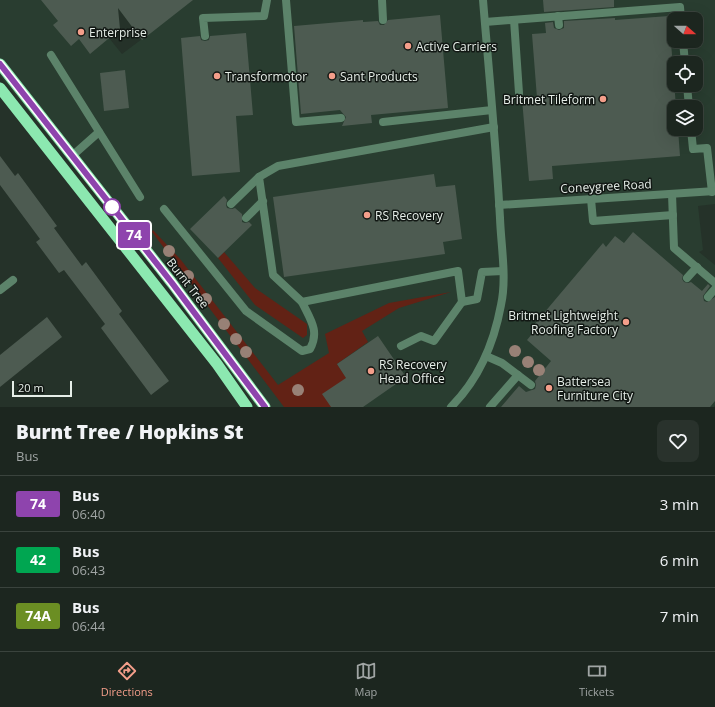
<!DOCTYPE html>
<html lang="en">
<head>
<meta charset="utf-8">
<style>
  :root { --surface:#1c261f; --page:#29322c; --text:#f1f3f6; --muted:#a0a5a4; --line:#3a433d; --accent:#f49e8a }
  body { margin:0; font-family:"Open Sans",sans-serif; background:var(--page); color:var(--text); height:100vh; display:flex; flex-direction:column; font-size:15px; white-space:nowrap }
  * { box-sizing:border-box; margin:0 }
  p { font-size:13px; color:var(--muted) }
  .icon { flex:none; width:22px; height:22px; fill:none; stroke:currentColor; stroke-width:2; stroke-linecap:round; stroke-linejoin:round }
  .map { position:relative; height:407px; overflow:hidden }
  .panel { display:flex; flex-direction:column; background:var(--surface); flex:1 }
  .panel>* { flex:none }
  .badge { padding:0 8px; border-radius:3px; font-size:14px; line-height:26px }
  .needle { width:26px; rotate:111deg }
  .buttons { position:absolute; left:667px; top:12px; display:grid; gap:8px }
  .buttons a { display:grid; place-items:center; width:36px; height:36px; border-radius:8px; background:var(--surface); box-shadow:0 4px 16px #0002,0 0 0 1px var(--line); font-size:20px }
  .scale { position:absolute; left:12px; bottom:10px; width:60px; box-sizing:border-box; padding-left:4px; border:2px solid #e6eee8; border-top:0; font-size:11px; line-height:14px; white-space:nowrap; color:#e6eee8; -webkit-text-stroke:3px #121814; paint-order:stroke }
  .map>.badge { position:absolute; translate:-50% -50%; box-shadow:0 0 0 2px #fff }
  .round { display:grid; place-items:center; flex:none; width:42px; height:42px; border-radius:8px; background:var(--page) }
  .headline { display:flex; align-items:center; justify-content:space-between; height:68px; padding:0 16px }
  h1 { font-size:19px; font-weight:800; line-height:30px }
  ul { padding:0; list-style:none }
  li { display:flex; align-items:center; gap:12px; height:56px; padding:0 16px; border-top:1px solid var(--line) }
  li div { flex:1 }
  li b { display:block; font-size:15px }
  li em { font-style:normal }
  li .badge { min-width:44px; font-weight:700; text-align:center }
  .dock { display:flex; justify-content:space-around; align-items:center; height:56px; border-top:1px solid var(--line); background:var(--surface); font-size:11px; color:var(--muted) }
  .dock a { display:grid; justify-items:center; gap:2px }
  .dock .selected { color:var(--accent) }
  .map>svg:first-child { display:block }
</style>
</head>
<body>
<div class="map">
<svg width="715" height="407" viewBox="0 0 715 407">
  <rect width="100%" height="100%" fill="#253229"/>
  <path fill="#293d30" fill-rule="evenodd" d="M0,0H78L122,54L142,39L112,0H715V204L698,206L703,250L699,252L715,265V405L714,407H256L136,245L0,76ZM674,19H696V41H674ZM674,63H696V85H674ZM674,107H696V129H674Z"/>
  <g fill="#622215">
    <polygon points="153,230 181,260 278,385 329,353 325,334 389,303 451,292 399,308 362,331 368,342 337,364 352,386 331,407 284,407 152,232"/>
    <polygon points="224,252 255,288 307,324 307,335 303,338 255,305 218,258"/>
  </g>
  <g fill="#4d5b51">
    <polygon points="41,0 193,0 142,40 118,8 120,29 90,54 79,39 71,46 53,25 58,21"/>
    <polygon points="543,0 614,0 614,7 544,12"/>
    <polygon points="440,15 448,108 371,115 372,123 342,126 346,117 340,110 301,114 294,26 363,20 363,22 378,21 380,25 384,25 388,20"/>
    <polygon points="669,16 676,107 674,107 674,129 678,129 680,156 552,166 553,179 529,181 522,99 537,98 532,34 546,33 545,23 553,22 554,28 559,30 564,28 564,21 615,18 615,20"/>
    <polygon points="246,33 253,115 236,116 240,172 192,176 181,38 200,36 201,40 205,41 209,40 210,36"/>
    <polygon points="125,70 129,108 104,111 100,73"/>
    <polygon points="0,156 15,176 18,173 57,226 54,228 82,266 86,262 122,311 119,314 169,381 151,395 101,328 105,324 64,270 59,273 36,242 40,239 0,185"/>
    <polygon points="434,174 436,187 455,185 462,239 443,242 445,254 284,277 273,197"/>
    <polygon points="224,196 227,200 226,205 227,208 232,209 235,208 242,214 242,222 245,223 249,222 252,225 218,258 190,229"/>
    <polygon points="633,232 683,275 682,279 684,282 688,283 691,282 702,291 708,284 710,286 703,296 704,301 707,302 715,297 715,401 710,407 501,407 519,386 526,392 535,389 536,385 535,381 551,361 527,340 536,329 533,326 603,243 606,247 615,236 624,243"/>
    <polygon points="47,317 62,337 0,387 0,355"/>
    <polygon points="378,336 406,377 363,407 331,407 322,394 346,378 337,364"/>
  </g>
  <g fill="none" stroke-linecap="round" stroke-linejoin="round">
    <g stroke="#5c836a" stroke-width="8">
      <polyline points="286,0 296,122 341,118"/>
      <polyline points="382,0 383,20"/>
      <polyline points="558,16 559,25"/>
      <polyline points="514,20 519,93"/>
      <polyline points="485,22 680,7 681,19"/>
      <polyline points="205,36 203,18 264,16 267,0"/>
      <polyline points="683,41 685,63"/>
      <polyline points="51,55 140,197"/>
      <polyline points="687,85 689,107"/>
      <polyline points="383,122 492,110"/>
      <polyline points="691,129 693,149 707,148 712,192"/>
      <polyline points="72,156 99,132"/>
      <polyline points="672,194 674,248 715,283"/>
      <polyline points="591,199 593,221 673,215"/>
      <polyline points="231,204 259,177"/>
      <path d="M164,209L246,311L302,351L310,349C320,331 310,319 302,302L458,271L462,302L477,299L482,272L503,271"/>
      <polyline points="246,218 263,201"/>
      <polyline points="687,278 697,267"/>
      <polyline points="708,297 715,289"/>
      <polyline points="302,302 273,275 259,177 278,166 494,127"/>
      <polyline points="401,346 421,336 434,341 462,302"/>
      <polyline points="486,356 502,363 531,385"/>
      <polyline points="490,407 518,375"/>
    </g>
    <g stroke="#5c836a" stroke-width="8">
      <polyline points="499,205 715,191"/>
      <polyline points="0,290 13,280"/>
      <path d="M451,407C479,379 494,343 501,305C507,278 501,246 500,218C496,145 489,73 483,0"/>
    </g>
    <g stroke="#8ce8b0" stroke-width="11">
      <polyline points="0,64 172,283 265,407"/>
      <polyline points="0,88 217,364 247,407"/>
    </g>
  </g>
  <g fill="#988176">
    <circle cx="169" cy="251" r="6"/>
    <circle cx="188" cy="276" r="6"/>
    <circle cx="206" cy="299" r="6"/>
    <circle cx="224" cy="324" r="6"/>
    <circle cx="236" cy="339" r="6"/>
    <circle cx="515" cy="351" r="6"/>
    <circle cx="246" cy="352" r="6"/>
    <circle cx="528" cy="362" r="6"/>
    <circle cx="539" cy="370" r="6"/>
    <circle cx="298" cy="390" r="6"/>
  </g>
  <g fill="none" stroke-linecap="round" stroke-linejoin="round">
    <defs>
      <polyline id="line" points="0,64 172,283 265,407"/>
    </defs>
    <use href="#line" stroke="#fff" stroke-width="9"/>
    <use href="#line" stroke="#8e44ad" stroke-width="6"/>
  </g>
  <g fill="#f49e8a" stroke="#121814" stroke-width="1.5">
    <circle cx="81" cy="32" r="4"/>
    <circle cx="408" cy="46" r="4"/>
    <circle cx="217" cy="76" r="4"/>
    <circle cx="332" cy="76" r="4"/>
    <circle cx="603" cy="99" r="4"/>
    <circle cx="367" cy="215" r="4"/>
    <circle cx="626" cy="322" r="4"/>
    <circle cx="371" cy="371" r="4"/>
    <circle cx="549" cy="388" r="4"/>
  </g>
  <circle fill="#fff" stroke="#8e44ad" stroke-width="2" cx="112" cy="207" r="8"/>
  <g text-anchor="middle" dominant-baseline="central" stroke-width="3" stroke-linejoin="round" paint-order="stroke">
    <g font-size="12" fill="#e6eee8" stroke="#121814" text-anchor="start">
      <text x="89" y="32">Enterprise</text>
      <text x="416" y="46">Active Carriers</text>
      <text x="225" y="76">Transformotor</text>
      <text x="340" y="76">Sant Products</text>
      <text x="595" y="99" text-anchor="end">Britmet Tileform</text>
      <text x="375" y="215">RS Recovery</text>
      <text x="618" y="315" text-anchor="end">Britmet Lightweight<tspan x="618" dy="14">Roofing Factory</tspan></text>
      <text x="379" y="364">RS Recovery<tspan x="379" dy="14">Head Office</tspan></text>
      <text x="557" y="381">Battersea<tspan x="557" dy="14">Furniture City</tspan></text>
    </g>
    <g font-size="12" fill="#e6eee8" stroke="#121814">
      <text transform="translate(606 186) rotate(-3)">Coneygree Road</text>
      <text transform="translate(188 283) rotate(52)">Burnt Tree</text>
    </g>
  </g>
</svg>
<div class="buttons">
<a><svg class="needle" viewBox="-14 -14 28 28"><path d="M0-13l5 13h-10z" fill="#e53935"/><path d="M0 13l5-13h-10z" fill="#a0a5a4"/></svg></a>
<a><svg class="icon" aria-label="locate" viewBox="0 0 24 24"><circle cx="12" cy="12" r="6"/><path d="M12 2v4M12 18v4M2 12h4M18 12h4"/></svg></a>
<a><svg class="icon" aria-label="layers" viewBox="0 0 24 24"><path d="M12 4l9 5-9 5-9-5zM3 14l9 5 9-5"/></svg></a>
</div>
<div class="scale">20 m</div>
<b class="badge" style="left:134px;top:235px;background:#8e44ad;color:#fff">74</b>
</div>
<section class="panel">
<div class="headline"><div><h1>Burnt Tree / Hopkins St</h1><p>Bus</p></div><a class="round"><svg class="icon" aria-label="heart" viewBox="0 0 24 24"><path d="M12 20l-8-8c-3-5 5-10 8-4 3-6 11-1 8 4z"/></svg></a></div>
<ul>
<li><span class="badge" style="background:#8e44ad;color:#fff">74</span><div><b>Bus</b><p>06:40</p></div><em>3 min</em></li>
<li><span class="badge" style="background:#00a651;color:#fff">42</span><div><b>Bus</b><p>06:43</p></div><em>6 min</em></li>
<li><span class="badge" style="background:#6b8e23;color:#fff">74A</span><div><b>Bus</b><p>06:44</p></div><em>7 min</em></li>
</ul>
</section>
<nav class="dock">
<a class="selected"><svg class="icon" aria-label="directions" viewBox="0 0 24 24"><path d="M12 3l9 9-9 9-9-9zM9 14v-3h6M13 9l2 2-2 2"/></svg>Directions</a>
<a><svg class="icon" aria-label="map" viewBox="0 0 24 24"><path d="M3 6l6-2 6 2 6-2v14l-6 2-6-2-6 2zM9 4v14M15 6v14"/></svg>Map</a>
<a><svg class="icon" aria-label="tickets" viewBox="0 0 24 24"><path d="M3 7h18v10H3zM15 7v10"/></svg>Tickets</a>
</nav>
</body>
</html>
